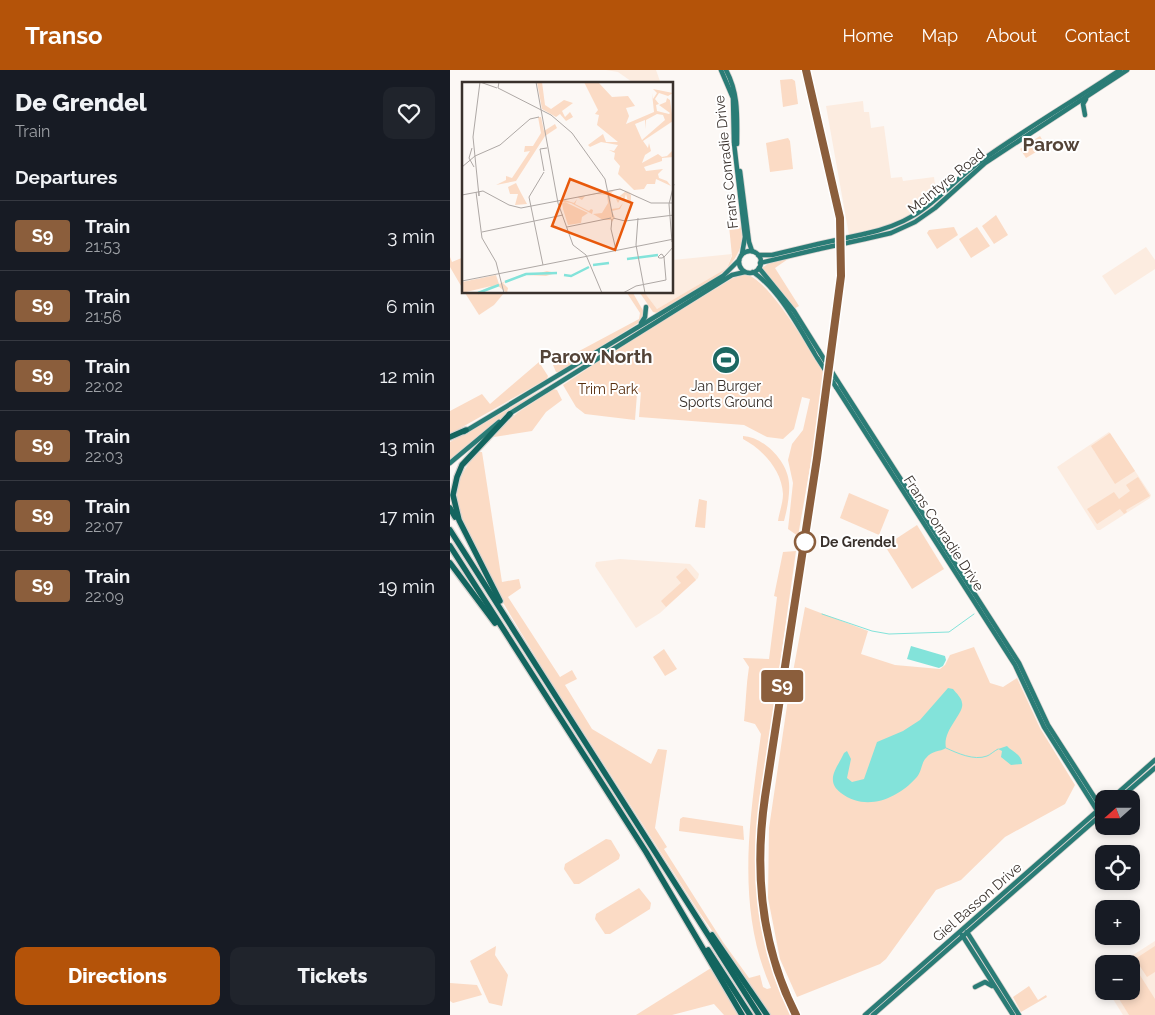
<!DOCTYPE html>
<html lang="en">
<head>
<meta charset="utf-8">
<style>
  :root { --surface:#171b24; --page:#20242c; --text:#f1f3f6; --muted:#9ea1a6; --line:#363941; --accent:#b45309 }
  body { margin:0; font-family:Raleway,sans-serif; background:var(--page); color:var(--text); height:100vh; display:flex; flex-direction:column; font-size:19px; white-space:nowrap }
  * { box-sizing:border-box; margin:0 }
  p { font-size:16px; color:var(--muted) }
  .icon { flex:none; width:28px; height:28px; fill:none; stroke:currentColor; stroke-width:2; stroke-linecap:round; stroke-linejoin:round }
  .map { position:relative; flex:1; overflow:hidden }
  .details { display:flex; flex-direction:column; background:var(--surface); width:450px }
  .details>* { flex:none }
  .badge { padding:0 10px; border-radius:4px; font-size:18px; line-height:32px }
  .needle { width:32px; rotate:249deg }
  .tools { position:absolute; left:645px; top:720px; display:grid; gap:10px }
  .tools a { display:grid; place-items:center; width:45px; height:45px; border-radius:10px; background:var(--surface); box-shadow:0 2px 8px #0003; font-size:25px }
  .map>.badge { position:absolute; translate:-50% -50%; box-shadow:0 0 0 2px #fff }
  h2 { padding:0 15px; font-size:19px; line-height:45px }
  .round { display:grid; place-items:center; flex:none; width:52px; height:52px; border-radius:10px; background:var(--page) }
  .summary { display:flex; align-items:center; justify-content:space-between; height:85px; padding:0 15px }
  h1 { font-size:24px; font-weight:800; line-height:38px }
  .button { display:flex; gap:10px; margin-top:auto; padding:10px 15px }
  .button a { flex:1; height:58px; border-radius:10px; background:var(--accent); color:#fff; font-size:20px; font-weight:800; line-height:58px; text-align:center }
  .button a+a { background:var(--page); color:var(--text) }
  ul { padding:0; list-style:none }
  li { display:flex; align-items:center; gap:15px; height:70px; padding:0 15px; border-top:1px solid var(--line) }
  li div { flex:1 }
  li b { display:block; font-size:19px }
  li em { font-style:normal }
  li .badge { min-width:55px; font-weight:700; text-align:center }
  header { display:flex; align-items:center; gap:30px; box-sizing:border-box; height:70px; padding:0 25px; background:var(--accent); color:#fff }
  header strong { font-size:24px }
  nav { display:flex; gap:28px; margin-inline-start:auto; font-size:18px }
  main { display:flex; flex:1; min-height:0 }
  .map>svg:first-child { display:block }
</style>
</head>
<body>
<header>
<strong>Transo</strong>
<nav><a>Home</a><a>Map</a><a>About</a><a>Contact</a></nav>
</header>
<main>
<section class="details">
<div class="summary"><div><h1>De Grendel</h1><p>Train</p></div><a class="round"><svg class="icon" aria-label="heart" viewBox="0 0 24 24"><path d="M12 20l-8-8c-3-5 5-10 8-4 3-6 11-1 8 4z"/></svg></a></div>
<h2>Departures</h2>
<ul>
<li><span class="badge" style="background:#8b5e3c;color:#fff">S9</span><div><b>Train</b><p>21:53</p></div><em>3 min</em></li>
<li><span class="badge" style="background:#8b5e3c;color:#fff">S9</span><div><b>Train</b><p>21:56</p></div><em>6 min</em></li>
<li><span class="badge" style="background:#8b5e3c;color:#fff">S9</span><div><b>Train</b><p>22:02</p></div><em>12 min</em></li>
<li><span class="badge" style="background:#8b5e3c;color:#fff">S9</span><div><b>Train</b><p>22:03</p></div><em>13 min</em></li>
<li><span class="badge" style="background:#8b5e3c;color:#fff">S9</span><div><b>Train</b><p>22:07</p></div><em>17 min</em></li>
<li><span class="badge" style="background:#8b5e3c;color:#fff">S9</span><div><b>Train</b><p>22:09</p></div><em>19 min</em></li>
</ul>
<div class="button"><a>Directions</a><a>Tickets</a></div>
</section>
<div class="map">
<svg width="705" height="945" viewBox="0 0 705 945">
  <rect width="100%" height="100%" fill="#fcf8f5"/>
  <g fill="#fcece0">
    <polygon points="156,0 206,0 211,14 185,14 168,2"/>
    <polygon points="413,31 414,42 419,42 421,58 434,56 441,108 452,107 453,111 484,107 486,123 481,132 463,145 434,157 399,165 376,36"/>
    <polygon points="696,177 705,190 705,199 665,225 652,206"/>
    <polygon points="282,184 277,198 207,239 195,223 222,222 223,190"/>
    <polygon points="659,362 701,425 700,428 650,460 647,460 607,397"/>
    <polygon points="170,489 240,494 249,504 248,508 210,543 186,558 145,496 146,492"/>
    <polygon points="705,871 705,945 673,945 658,921 681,921 681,894 669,894"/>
  </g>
  <g fill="#fbdbc5">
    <polygon points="342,9 345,11 348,34 333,37 330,10"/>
    <polygon points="590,66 596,76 576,88 570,79"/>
    <polygon points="338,68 340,71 343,99 320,102 316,73"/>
    <polygon points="546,145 558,165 544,174 532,156"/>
    <path d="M290,155C304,199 237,224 207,243L203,242L190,223H195L207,239L277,198L282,186L279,156Z"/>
    <polygon points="504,157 508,165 487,179 477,163 479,160"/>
    <polygon points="527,157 540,176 521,188 509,169"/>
    <polygon points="364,183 338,189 325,198 349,236 344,239 312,198 319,193"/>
    <polygon points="0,187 2,192 14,187 14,221 0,197"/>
    <path d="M294,204C318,206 362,284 376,306L348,466L338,459L343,413L338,390L342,374L353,360L360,329L352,327L344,359L333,369L317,367L294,355L189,347L191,322L187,324L185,350L135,344L126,337L113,315L176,273L283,208Z"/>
    <polygon points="15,223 54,223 44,235 29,245"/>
    <polygon points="177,223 183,223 195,244 190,252 110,302 106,302 103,295 189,249 190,243"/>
    <polygon points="89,292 98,306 97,309 0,364 0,341 32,324 40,334"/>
    <polygon points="102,314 68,335 0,390 0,372"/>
    <polygon points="103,319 107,320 112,330 96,342 82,361 44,367 45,364 67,343"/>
    <polygon points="660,363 685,401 665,414 641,376"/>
    <path d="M293,366C314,367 338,392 339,413C340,424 337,440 334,451H328C329,443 333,433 333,424C332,400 312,379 293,369Z"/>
    <path d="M28,382H32L52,512L69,509L71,518L58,527L110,607L122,600L127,609L115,615L142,659L201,694L208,679L217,680L205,758L217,777L214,779L273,872L299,908L310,905L313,917L317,919L321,918C285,837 300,748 311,664L305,654L294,651C296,633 296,615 299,597L293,588L319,589L327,527L324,526L333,482L346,481L307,757C305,822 311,886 342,945H320L247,839L96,604L37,506L9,442C3,417 11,401 28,382Z"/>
    <polygon points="688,407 700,426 676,440 677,442 674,444 670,439 647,454 637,439 664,422 669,429 680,421 676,415"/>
    <polygon points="399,423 439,440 429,465 390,448"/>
    <polygon points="249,429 257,431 255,458 245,457"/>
    <polygon points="467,455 494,499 462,519 435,476"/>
    <polygon points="236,498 246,510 216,537 211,531 231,513 226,507"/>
    <polygon points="355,537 418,561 411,584 445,595 490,599 495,595 500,585 524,577 540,613 553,617 567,608 590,658 625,715 615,734 555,767 511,810 486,820 436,889 430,894 347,927 330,889 318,828 319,758 338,629"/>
    <polygon points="214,579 227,599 215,606 203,587"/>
    <polygon points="233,747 293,756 294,770 229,761 230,749"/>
    <polygon points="156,769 161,770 170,785 169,789 129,814 124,814 114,799 115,794"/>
    <polygon points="189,818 201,833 200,839 160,864 155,864 145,849 146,844"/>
    <polygon points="46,876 45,885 58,905 52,936 39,933 20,891"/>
    <polygon points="705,876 705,902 697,907 685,889"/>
    <polygon points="681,891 705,929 705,945 679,945 664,921 681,921 681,894 677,894"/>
    <polygon points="261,898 288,945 274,945 264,934 222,945 186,945"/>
    <polygon points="0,913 27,915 32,925 3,933 0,931"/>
    <polygon points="579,916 588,930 596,925 597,927 571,942 563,927"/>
  </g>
  <g fill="#83e3da">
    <polygon points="461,576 495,586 496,590 493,596 489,598 457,589"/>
    <path d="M498,618L503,619C506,623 512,628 512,633C515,643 492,660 496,678C490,682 482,680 476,688C471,693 472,702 466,708C447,729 416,742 391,723C374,710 388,697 394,683L397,681L401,689L397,708L402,712L414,709L427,672L453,661L470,650Z"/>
    <path d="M557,676C561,681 572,684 572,694L561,695L551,687L552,681L548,679Z"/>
  </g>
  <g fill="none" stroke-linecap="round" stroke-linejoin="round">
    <g stroke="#83e3da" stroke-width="1">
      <polyline points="372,544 422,561 439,564 499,562 524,544"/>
      <path d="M496,678C507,683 524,691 537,686C540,685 544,681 548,679"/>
    </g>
    <defs>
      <g id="major">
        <polyline points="271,0 283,28 284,73 295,167 292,184"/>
        <path d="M276,0C289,24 287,47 287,74"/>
        <polyline points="635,45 633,34 636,29"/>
        <polyline points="290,101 299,172 302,181"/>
        <path d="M414,164C477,151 487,122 535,88C579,57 625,30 670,0"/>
        <polyline points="415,169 441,163 465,152 485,138 535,93 677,0"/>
        <circle cx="300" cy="192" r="11"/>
        <polyline points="308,185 322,185 368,174"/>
        <polyline points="310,193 369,179"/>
        <polyline points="309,198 344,241 369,281"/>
        <path d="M303,202C331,221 350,260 368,289"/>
        <polyline points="191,253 195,247 196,237"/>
        <polyline points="387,310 569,593 598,655 654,742"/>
        <polyline points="386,317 565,595 594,657 650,745"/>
        <polyline points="59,344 245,228 282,205 295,202"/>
        <polyline points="14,362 273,206 289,190"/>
        <polyline points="0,393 49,352"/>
        <polyline points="661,729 705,690"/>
        <polyline points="669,729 705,698"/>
        <polyline points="517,862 569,945"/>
        <polyline points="512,865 563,945"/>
        <polyline points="525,917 535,912 542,916"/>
        <polyline points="415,945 654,735"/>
        <polyline points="423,945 651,745"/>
      </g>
      <g id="highway">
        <polyline points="0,367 16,360"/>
        <polyline points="0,438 5,447"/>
        <polyline points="0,460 309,945"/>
        <polyline points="0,476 196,782 292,945"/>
        <polyline points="0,493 45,553"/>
        <polyline points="50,531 9,450 3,425 7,407 12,395 60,344"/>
        <polyline points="262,865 317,945"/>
        <polyline points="258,880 300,945"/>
      </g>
    </defs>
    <use href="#major" stroke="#d9d4d1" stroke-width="6"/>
    <use href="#highway" stroke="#d9d4d1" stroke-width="8"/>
    <use href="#major" stroke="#2a7c76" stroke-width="4.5"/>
    <use href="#highway" stroke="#13655f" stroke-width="5.5"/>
    <path stroke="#7a736f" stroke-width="1" stroke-dasharray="2.5 5" stroke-linecap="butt" d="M345,945C310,876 305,803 315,727L367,388L391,206L392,177L387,135L356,0"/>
    <defs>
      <g id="major-bridge">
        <polyline points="368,174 414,164"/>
        <polyline points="369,179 415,169"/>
        <polyline points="369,281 387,310"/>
        <polyline points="368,289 386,317"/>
      </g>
    </defs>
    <use href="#major-bridge" stroke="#d9d4d1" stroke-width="6" stroke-linecap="butt"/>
    <use href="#major-bridge" stroke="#2a7c76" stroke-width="4.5"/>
  </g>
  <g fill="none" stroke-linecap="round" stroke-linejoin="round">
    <defs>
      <path id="line" d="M346,945C311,876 304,803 315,727L367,388L391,206L390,148L356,0"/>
    </defs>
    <use href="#line" stroke="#fff" stroke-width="11"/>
    <use href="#line" stroke="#8b5e3c" stroke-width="8"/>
  </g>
  <defs>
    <symbol id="stadium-disc" viewBox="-11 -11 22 22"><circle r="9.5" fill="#1d6862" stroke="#fff"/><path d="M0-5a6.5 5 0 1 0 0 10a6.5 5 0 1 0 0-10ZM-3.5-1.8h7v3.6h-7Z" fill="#fff"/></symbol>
  </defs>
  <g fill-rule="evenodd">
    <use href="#stadium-disc" x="260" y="274" width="32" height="32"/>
  </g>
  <circle fill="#fff" stroke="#8b5e3c" stroke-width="2.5" cx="355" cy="472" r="10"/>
  <g text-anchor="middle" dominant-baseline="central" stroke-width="4" stroke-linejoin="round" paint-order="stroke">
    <g font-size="14" fill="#39312c" stroke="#fff">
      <text transform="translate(276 92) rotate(-96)">Frans Conradie Drive</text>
      <text transform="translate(496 111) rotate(-39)">McIntyre Road</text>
      <text transform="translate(494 463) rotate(57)">Frans Conradie Drive</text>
      <text transform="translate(527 832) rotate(-41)">Giel Basson Drive</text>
    </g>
    <g font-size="14" fill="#39312c" stroke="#fff">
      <text x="276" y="316">Jan Burger<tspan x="276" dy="16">Sports Ground</tspan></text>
    </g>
    <g font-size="14" fill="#582f0f" stroke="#fff">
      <text x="158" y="319">Trim Park</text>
    </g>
    <g font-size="14" font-weight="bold" fill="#39312c" stroke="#fff" text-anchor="start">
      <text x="370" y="472">De Grendel</text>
    </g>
    <g font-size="19" font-weight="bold" fill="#534337" stroke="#fff">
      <text x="601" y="74">Parow</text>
      <text x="146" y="286">Parow North</text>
    </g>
  </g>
  <g transform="translate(12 12)">
    <rect width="211" height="211" fill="#fcf8f5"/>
    <path d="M75,0H80L83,23L89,27L102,18L111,21L100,29L103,35L108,30L111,35L104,39L98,32L94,35L80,27ZM122,0H136L150,15L166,14L173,24L164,26L167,34L164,42L192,30L190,11L191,17L195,11L191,7L211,11L206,14L197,11L193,17L197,22L194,23L195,29L207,32L208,31L197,23L204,20L205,16L208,18L211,39L181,59L186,66L187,61L189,69L183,73L180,81L196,72L200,75L205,74L211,68V75L200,76V79L182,85L184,89L201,87L196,92L197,96L205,99L209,104L194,97L193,102H185L182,107L172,108L156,92L158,84L152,77L153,71L147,68L152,69L156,63L139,60L128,65L126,63L141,52L144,60H156L135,43L137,33L133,32L136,28ZM195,32L201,33L203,38L180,58L173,42L183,38V47L184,38ZM76,35H79L82,49L93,42L95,46L83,54L54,99L34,103L44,98V94L50,96L68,69L62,70L63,64H71L79,51ZM54,101L59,111L65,122L53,123L56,112H48L46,105ZM154,107L148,112L149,127L157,126L161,121L158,127L150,129L153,136L149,141V138H141L131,132L140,131L146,121L145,113L134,112L123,114L120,118L115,115L103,118L112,121L115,117L113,122L127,129L129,127L131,128L130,132L109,121L96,119L145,109L157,107L162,108L167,110L179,118L164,109L169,113V119L166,120L164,112L162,119L160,114L156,121L154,117L164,109ZM103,120L126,131L120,135L119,141L106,143L101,127L100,121ZM85,189L94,191L84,194L64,193L41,201L46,206L45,211L36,204L15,211L29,204L0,211V200L34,193L37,202L64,191L70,193Z" fill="#fbdbc5" fill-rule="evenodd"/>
    <path fill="none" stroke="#83e3da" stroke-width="2.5" d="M165,177L196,173M131,183L147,181M102,193L109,194L127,185M43,200L64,192L95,191M16,211L37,203"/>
    <path fill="none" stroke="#aea8a5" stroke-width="1" d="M18,0L35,6M37,0L36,6L89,33L110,51L143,97L151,135M74,0L96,121L111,163L124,173L140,211M10,66L7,76L12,85M0,85L13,74L38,63L68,37L77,35M82,89L78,67L85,66M17,109V114L11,55L18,0M14,110L20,156L34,180L42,211M0,113L21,109L47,123L59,126L158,107L189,121H212M151,136L163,139L212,133M176,136L174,163L183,211M150,137L149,147L154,168M105,145L149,136M20,150L101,133M210,160L207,122L212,102M81,183L67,115L82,90M0,199L212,157M161,211L174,204L204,198L202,175L201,174V173L199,172L196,175L197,176H200L202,175L203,174L212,164"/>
    <path fill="#e8590c" fill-opacity="0.15" stroke="#e8590c" stroke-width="2.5" d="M108,97L170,121L153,168L90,144Z"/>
    <rect width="211" height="211" fill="none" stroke="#39312c" stroke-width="2.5"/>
  </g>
</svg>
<div class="tools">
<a><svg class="needle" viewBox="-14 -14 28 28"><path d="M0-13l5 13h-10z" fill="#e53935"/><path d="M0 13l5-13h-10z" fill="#9ea1a6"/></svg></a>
<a><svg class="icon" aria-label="locate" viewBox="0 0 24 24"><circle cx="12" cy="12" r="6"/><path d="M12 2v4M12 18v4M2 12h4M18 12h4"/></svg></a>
<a>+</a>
<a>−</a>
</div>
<b class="badge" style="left:332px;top:616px;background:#8b5e3c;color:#fff">S9</b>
</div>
</main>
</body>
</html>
